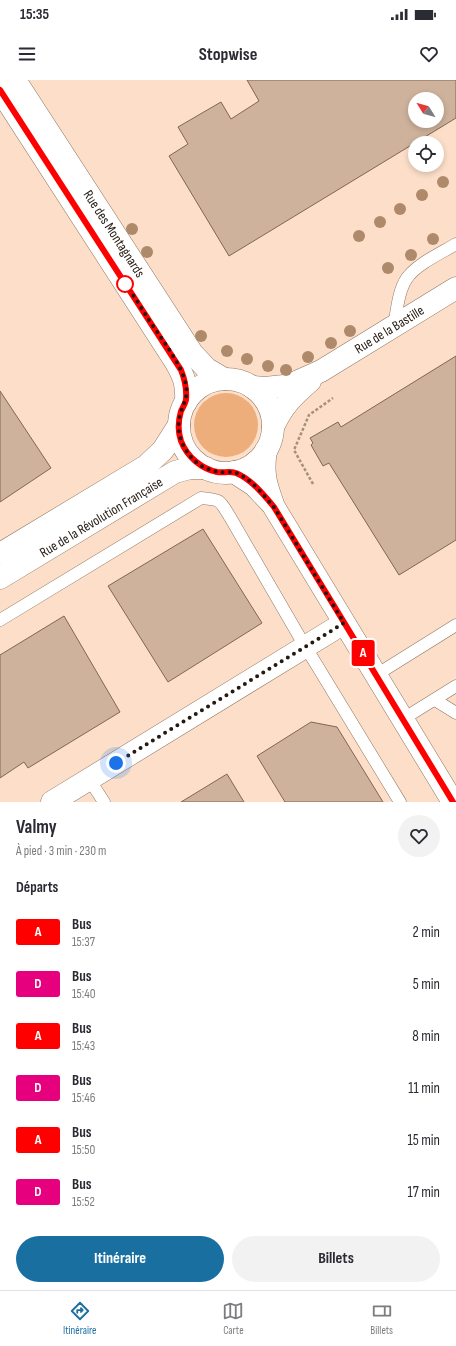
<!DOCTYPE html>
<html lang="fr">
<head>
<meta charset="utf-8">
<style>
  :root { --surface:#fff; --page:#f2f2f3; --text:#2b2b33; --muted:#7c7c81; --line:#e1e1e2; --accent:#1970a0 }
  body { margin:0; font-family:"Sofia Sans Condensed",sans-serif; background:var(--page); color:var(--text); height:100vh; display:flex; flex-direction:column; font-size:15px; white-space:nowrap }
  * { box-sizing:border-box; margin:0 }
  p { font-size:13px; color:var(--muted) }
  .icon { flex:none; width:22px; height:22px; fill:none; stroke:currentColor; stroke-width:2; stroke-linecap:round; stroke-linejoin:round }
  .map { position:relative; height:722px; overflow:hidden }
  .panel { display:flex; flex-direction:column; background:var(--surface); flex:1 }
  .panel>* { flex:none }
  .badge { padding:0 8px; border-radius:3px; font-size:14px; line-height:26px }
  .needle { width:26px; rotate:307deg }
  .tools { position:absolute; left:408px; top:12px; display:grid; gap:8px }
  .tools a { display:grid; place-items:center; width:36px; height:36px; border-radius:50%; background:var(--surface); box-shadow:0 2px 6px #0003; font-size:20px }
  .you { position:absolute; width:20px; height:20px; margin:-10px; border:3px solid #fff; border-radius:50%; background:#1a73e8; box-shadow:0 0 0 6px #1a73e833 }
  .map>.badge { position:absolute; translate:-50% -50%; box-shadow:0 0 0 2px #fff }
  h2 { padding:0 16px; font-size:15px; line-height:36px }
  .round { display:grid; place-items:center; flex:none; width:42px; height:42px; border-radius:21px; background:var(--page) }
  .head { display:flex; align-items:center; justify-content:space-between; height:68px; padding:0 16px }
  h1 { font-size:19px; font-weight:700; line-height:30px }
  .button { display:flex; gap:8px; margin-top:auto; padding:8px 16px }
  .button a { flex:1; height:46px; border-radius:24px; background:var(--accent); color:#fff; font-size:16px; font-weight:700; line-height:46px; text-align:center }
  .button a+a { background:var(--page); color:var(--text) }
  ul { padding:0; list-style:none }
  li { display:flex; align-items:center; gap:12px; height:52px; padding:0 16px }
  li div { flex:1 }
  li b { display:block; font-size:15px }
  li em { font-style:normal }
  li .badge { min-width:44px; font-weight:700; text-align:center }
  .status { display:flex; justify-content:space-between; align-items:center; height:28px; padding:0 20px; background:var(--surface); direction:ltr }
  .status svg { height:11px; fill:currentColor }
  header { display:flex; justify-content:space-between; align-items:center; height:52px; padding:0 16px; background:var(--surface); font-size:18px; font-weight:700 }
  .menu { display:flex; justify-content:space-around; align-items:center; height:56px; border-top:1px solid var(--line); background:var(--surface); font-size:11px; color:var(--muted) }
  .menu a { display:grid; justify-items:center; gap:2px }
  .menu .on { color:var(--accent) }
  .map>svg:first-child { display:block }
</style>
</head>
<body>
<div class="status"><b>15:35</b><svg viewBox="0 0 49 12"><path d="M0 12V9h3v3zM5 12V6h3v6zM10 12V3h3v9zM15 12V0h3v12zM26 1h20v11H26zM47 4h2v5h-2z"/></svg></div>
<header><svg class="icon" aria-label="menu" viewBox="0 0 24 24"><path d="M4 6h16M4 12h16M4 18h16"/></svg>Stopwise<svg class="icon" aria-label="heart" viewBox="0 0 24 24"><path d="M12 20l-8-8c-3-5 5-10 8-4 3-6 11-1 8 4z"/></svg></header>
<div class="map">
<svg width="456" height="722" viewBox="0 0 456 722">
  <rect width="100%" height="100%" fill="#fddfc9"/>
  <circle fill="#eeae7b" cx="226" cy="345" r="32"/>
  <g fill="#ceb29c" stroke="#806653" fill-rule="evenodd">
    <path d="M247,0H456V38L229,176L169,76L188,64L178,47L221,22L231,39L259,21ZM415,19H437V41H415Z"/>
    <polygon points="456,276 456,460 399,495 329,383 323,386 311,365 313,363 310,358 338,342 341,347"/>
    <polygon points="0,311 51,388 0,422"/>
    <polygon points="203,449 262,543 168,602 108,506"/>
    <polygon points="64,536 120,632 28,688 24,682 0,698 0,575"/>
    <polygon points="311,642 337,647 383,722 285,722 257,676"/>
    <polygon points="227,694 244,722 181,722"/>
  </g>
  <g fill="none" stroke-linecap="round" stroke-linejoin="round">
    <defs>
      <g id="service">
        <path d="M394,246C397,231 398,211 407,198C417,184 441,173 456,164"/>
        <path d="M0,540L201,418C221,420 219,419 230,437L299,556L400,722"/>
        <polyline points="376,595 456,545"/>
        <polyline points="435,620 456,633"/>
        <polyline points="403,639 456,606"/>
        <polyline points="89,699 104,722"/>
      </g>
      <g id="minor">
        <path id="s1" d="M15,0L192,273L207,289L224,299"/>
        <path d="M0,10L175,281C184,296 187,304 186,322"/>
        <path d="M266,370C262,394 266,405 274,427L453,722"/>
        <polyline points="234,392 254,405 271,423"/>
        <polyline points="52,722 344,543"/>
      </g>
      <g id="tertiary">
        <circle cx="226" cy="346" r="47"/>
        <path id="s2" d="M252,307L265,308L284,306L294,303L321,291L456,208"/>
        <path d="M273,347C283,325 292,317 310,301"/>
        <polyline points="0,474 146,386 163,370 179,345"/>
        <path id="s3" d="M0,498L175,392L190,388H206"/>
      </g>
    </defs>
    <use href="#service" stroke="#907662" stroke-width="13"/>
    <use href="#minor" stroke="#907662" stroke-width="23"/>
    <use href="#tertiary" stroke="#907662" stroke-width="23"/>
    <polyline stroke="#a58f7f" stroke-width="2.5" stroke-dasharray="3 2" stroke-linecap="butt" points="313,404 294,370 309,335 333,318"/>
    <use href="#service" stroke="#fff" stroke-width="12"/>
    <use href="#minor" stroke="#fff" stroke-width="22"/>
    <use href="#tertiary" stroke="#fff" stroke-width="22"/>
  </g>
  <g fill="#ae896a">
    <circle cx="443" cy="102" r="6"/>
    <circle cx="422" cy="115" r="6"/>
    <circle cx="400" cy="129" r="6"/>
    <circle cx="380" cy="142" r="6"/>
    <circle cx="132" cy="149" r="6"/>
    <circle cx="359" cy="156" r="6"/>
    <circle cx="433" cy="159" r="6"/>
    <circle cx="147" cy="172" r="6"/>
    <circle cx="411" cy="175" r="6"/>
    <circle cx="388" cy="188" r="6"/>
    <circle cx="350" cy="251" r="6"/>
    <circle cx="201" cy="256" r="6"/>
    <circle cx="331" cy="263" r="6"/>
    <circle cx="227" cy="271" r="6"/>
    <circle cx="308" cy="277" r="6"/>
    <circle cx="247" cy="279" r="6"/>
    <circle cx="268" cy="286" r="6"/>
    <circle cx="286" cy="290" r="6"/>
  </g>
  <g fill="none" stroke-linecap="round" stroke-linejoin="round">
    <defs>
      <path id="line" d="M0,10L181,290C185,300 187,309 186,320C185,324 183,327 181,331C178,341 178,352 181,361C187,377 202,389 217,392C223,393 230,391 236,393C251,399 264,415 274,427L453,722"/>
    </defs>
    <use href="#line" stroke="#fff" stroke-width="9"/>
    <use href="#line" stroke="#fe0000" stroke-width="6"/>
    <path stroke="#241a12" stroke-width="4" stroke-dasharray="0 7.2" d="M116,683L344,543L274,427C263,415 252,399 236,393C232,391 226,393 221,392C208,391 195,384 188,373C179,361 176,346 181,332C184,322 188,317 186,306C184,287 158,254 147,237C140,226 133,214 125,204"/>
  </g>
  <circle fill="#fff" stroke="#fe0000" stroke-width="2" cx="125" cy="204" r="8"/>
  <g text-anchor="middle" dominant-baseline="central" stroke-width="3" stroke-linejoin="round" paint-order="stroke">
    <g font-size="14" fill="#241a12" stroke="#fcf0e7">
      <text stroke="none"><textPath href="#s1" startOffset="183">Rue des Montagnards</textPath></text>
      <text stroke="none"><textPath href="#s2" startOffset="152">Rue de la Bastille</textPath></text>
      <text stroke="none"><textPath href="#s3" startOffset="118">Rue de la Révolution Française</textPath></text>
    </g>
  </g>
</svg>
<div class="tools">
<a><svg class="needle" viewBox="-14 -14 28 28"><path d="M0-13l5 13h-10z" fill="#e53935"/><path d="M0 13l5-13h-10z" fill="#7c7c81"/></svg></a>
<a><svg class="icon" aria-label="locate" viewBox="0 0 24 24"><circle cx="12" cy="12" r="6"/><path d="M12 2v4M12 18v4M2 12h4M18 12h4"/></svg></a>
</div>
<div class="you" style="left:116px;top:683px"></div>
<b class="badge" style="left:363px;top:573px;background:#fe0000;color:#fff">A</b>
</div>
<section class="panel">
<div class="head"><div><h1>Valmy</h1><p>À pied · 3 min · 230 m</p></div><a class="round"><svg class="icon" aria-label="heart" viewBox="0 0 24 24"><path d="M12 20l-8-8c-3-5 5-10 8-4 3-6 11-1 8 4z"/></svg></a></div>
<h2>Départs</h2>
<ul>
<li><span class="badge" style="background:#fe0000;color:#fff">A</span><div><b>Bus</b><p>15:37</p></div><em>2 min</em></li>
<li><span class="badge" style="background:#e6007e;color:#fff">D</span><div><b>Bus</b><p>15:40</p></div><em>5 min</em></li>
<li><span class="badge" style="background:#fe0000;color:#fff">A</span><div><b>Bus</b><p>15:43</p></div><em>8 min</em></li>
<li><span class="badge" style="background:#e6007e;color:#fff">D</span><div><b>Bus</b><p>15:46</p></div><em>11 min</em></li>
<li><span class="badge" style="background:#fe0000;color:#fff">A</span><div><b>Bus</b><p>15:50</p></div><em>15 min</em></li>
<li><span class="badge" style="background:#e6007e;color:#fff">D</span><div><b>Bus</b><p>15:52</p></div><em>17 min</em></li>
</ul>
<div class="button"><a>Itinéraire</a><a>Billets</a></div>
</section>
<nav class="menu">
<a class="on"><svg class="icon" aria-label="directions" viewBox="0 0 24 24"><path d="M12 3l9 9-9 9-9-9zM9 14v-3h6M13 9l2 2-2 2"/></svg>Itinéraire</a>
<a><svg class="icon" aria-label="map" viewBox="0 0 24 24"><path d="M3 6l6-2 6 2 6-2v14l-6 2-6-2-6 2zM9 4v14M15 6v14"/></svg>Carte</a>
<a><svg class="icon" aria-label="tickets" viewBox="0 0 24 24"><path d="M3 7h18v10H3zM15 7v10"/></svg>Billets</a>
</nav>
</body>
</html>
